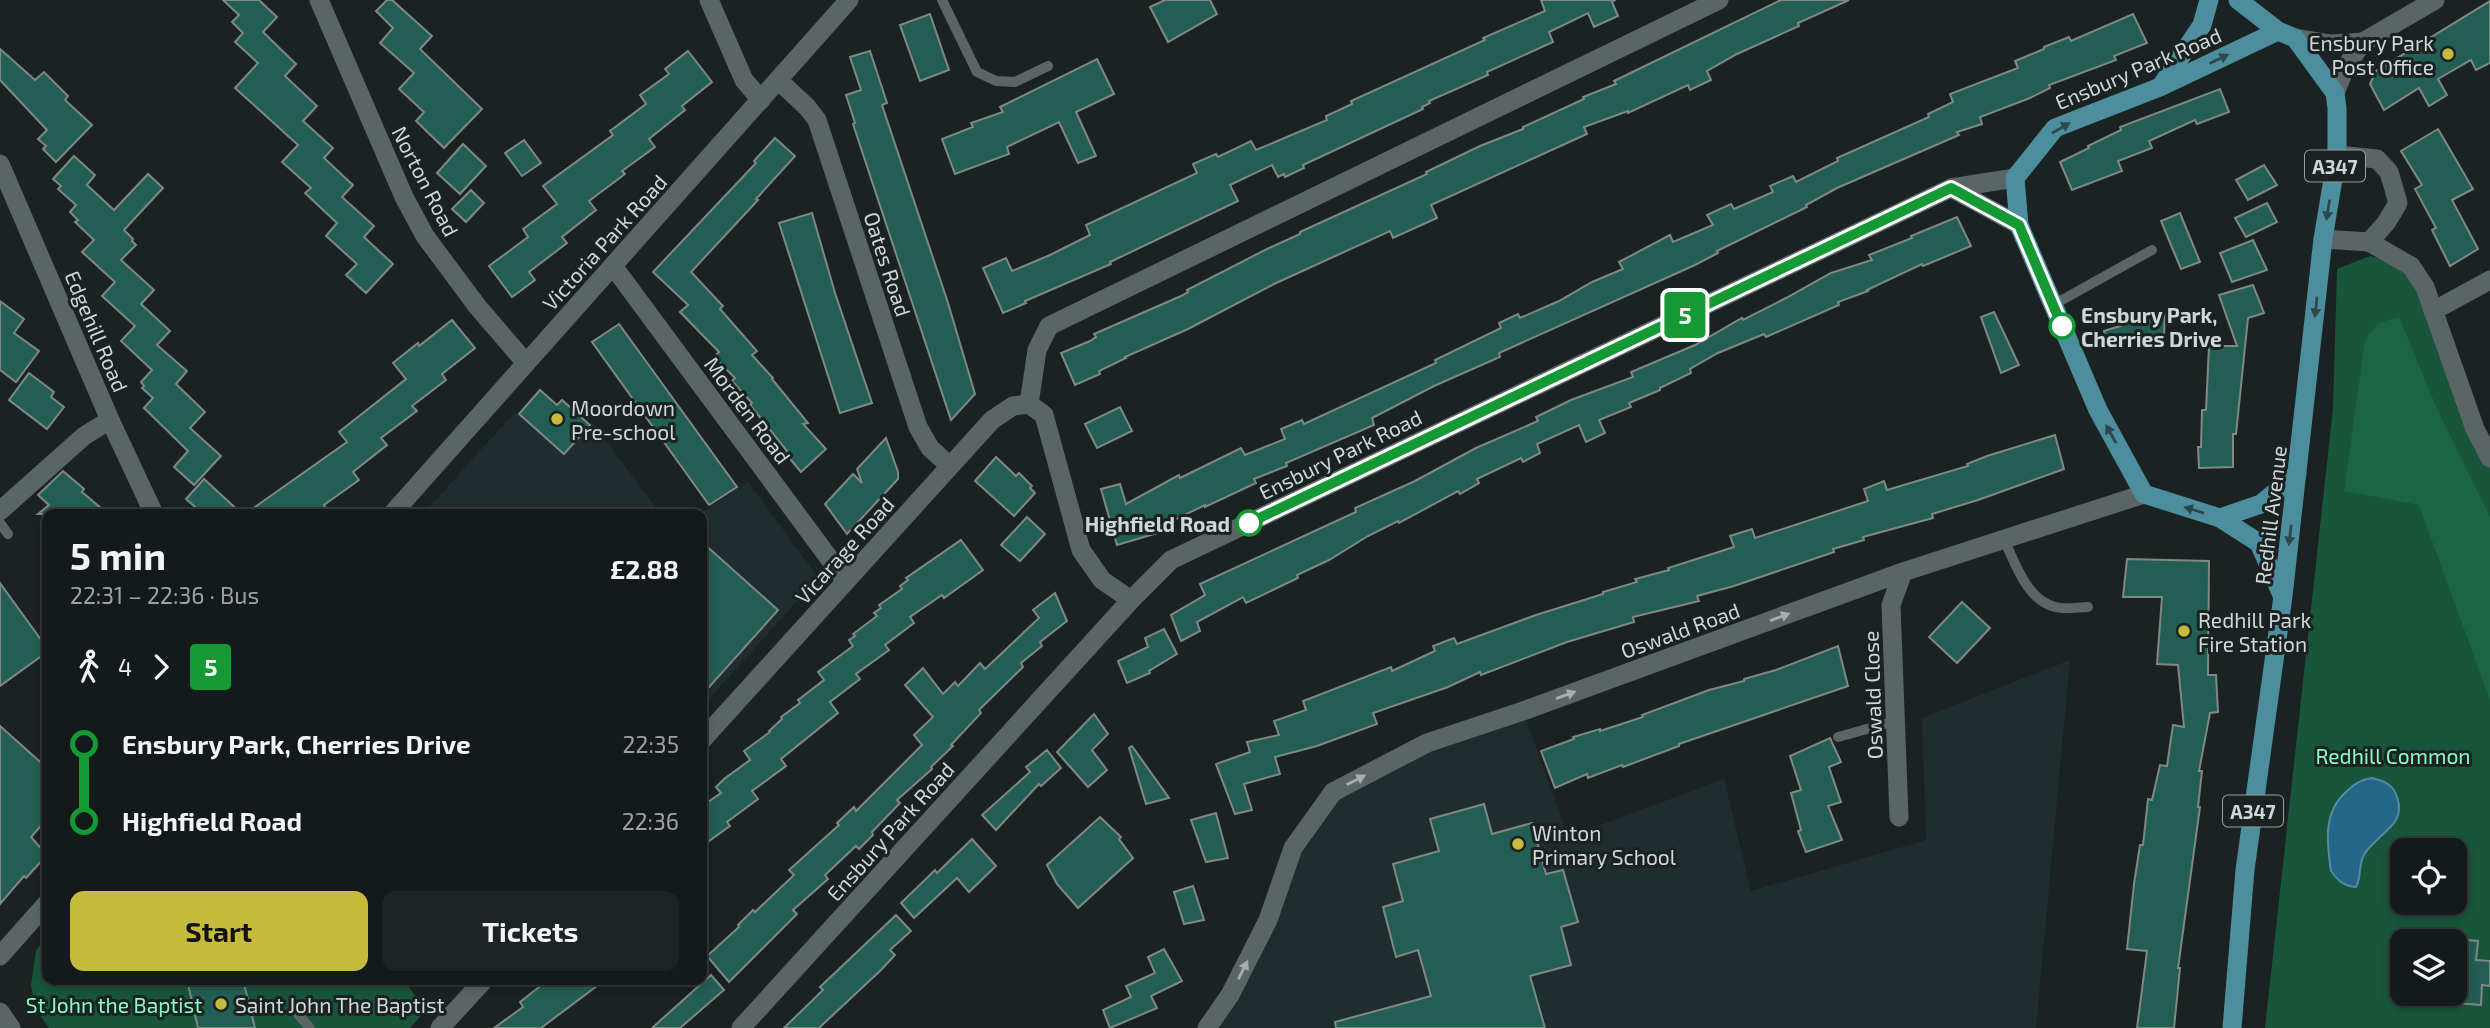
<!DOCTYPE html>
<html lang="en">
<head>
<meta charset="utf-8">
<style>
  :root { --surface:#141a1a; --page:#1d2323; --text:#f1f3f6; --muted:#9da1a2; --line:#333839; --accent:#c5bc3d }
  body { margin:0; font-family:"Exo 2",sans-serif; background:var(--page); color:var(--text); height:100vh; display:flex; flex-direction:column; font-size:26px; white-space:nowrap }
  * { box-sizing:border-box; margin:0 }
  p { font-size:23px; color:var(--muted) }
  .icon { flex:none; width:38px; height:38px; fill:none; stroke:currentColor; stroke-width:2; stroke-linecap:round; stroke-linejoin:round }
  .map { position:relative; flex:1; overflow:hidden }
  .drawer { position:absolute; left:42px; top:509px; width:665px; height:476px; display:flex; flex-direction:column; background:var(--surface); border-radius:14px; box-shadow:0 4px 10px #0003,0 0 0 2px var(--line) }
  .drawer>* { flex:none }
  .badge { padding:0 14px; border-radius:5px; font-size:24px; line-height:46px }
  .tools { position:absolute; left:2390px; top:838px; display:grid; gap:14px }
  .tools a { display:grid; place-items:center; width:77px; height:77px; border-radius:14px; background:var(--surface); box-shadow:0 4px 10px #0003,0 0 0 2px var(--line); font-size:35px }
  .map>.badge { position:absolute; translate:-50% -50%; box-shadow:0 0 0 4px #fff }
  .legs { display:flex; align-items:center; gap:10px; height:77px; padding:0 28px; font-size:23px }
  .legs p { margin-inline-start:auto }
  .summary { display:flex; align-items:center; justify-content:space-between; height:119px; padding:0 28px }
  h1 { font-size:38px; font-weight:700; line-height:52px }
  .action { display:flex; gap:14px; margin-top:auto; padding:14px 28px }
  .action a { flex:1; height:80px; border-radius:14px; background:var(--accent); color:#111; font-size:28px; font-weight:700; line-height:80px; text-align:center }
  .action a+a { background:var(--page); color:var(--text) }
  ul { padding:0 28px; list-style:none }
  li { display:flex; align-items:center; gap:24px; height:77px; font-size:26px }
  li i { display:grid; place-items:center; width:10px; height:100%; margin:0 9px; background:currentColor }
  li i::after { content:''; width:18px; height:18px; margin:-9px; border:5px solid; border-radius:50%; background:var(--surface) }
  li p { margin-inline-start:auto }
  li:first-child i { background:linear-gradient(#0000 50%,currentColor 0) }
  li:last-child i { background:linear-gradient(currentColor 50%,#0000 0) }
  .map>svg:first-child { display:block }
</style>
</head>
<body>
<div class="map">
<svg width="2490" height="1028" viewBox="0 0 2490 1028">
  <rect width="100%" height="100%" fill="#1b2222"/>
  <g fill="#1f2d2e">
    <polygon points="515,412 564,455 592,422 661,514 423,514"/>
    <polygon points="748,482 816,574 810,587 702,707 702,514 699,514"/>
    <polygon points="2070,660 2036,1028 1207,1028 1293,848 1333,792 1523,711 1568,837 1724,779 1751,891 1926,840 1922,718"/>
  </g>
  <g fill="#17563b" fill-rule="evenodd">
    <path d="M2370,256L2411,266L2490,458V1028H2265L2333,408L2337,269ZM2403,850H2455V903H2403ZM2403,942H2455V994H2403Z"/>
    <polygon points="47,937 47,980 404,980 426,1010 410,1028 49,1028 36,1009 31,986 36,950"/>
  </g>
  <polygon fill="#1d6345" points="2399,317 2438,411 2490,517 2490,700 2419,505 2344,491 2365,340 2378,323"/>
  <path fill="#246688" stroke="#58889f" stroke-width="2" d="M2372,778C2384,781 2393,784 2397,797C2408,826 2375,834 2364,855C2358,865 2362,877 2356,887C2344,886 2338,881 2331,871C2327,844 2323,814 2344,794C2353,785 2359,780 2372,778Z"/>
  <g fill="#225e53" stroke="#808886" stroke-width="2">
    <polygon points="223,0 259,0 277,17 263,32 296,64 285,76 317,106 303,121 333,148 324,158 353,185 342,197 374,226 364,237 393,264 366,293 346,275 357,264 326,236 337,223 305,193 311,188 282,162 298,145 235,88 258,63 235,42 243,33 232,22 239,15"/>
    <polygon points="387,0 392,0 432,36 420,49 482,109 444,148 416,121 424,112 399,89 414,73 380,43 393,28 376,11"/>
    <polygon points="1165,0 1210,0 1217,14 1168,42 1150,7"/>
    <polygon points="1541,0 1615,0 1612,2 1618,16 1594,27 1588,13 1549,32 1553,42 1487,72 1488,75 1429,101 1430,103 1422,107 1423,109 1303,165 1304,168 1285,177 1284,174 1278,177 1272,165 1230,185 1238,201 1110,262 1111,264 1025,301 1026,303 1003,313 983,268 1006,258 1012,271 1050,255 1090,235 1086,225 1197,173 1193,164 1216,154 1218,157 1251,141 1256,150 1327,120 1326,116 1352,104 1351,101 1485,40 1483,38 1545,11"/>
    <polygon points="1781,0 1849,0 1798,23 1799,26 1737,54 1707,71 1711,80 1690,90 1688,85 1628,113 1628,111 1584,127 1587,134 1431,205 1437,218 1393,238 1390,231 1274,284 1188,329 1125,357 1126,358 1099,371 1100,374 1075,385 1061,353 1090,341 1096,337 1094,334 1181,296 1188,292 1187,290 1267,249 1300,234 1300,232 1427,174 1426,172 1480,146 1523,129 1523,127 1584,99 1583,97 1616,84 1614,81"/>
    <polygon points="2490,1 2490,63 2476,70 2471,60 2438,79 2447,95 2429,106 2419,88 2384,110 2370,84 2376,71"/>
    <polygon points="930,14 949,70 920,81 900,25"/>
    <polygon points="2133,14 2147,43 2114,56 2116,60 2049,85 2050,88 2030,98 1980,117 1982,124 1957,132 1959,135 1837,188 1806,205 1807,207 1717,251 1718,253 1695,265 1499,353 1500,357 1434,386 1372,418 1374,425 1286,463 1287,466 1254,479 1256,483 1205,507 1205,505 1160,527 1161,532 1117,545 1101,489 1120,484 1126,504 1179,475 1180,478 1241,448 1245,455 1285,439 1281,429 1302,420 1304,424 1436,363 1435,360 1501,328 1499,323 1518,314 1520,318 1559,301 1592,282 1623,269 1619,262 1670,235 1673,242 1713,225 1707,215 1731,204 1734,209 1773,192 1770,186 1793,176 1796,182 1838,161 1837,158 1929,117 1928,114 1953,102 1950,94 2018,68 2015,61 2044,49 2044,47 2069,37 2071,41"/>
    <polygon points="0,49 35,80 44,72 68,96 65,100 92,125 56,162 43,149 46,146 38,139 47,130 0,80"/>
    <polygon points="688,51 712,82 682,106 685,110 649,139 655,147 622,171 625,174 589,201 596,210 562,237 567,243 529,272 535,280 512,297 489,266 528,237 523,229 557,204 543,186 613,135 610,131 646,104 640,95 669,74 665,69"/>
    <polygon points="870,51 887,103 882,105 948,303 975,394 951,420 853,124 855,123 846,95 861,90 850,57"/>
    <polygon points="1097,59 1114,94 1076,112 1096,156 1078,163 1059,122 1007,147 1009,154 955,174 942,139 973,127 971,123 1003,112 1000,107"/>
    <polygon points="2220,89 2229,112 2197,124 2195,120 2149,141 2152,148 2118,161 2122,171 2072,190 2060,162 2089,148 2088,146 2121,130 2120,127"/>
    <polygon points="2438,129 2473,189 2452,200 2478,249 2450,266 2432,230 2436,228 2415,189 2422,185 2401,151"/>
    <polygon points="775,138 795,156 756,199 758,200 691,272 723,306 720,309 757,351 752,355 773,378 772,379 808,423 803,424 826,449 801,472 785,453 787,451 750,405 752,403 732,381 735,378 714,357 719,352 680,312 688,305 653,272 756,163 754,161"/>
    <polygon points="524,140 541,163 522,176 505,153"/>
    <polygon points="463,144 486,166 460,194 437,173"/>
    <polygon points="74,156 95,175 87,185 114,210 148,174 163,188 124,230 133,239 132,241 136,245 121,260 154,290 141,304 170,331 157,345 187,371 176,384 205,412 190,428 221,456 194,485 174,467 188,451 144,408 153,398 142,388 144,386 141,382 152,370 121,341 135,326 102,296 115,282 82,252 94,240 75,222 78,220 70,212 76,205 58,189 61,186 53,179"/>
    <polygon points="2264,165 2277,185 2248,200 2236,180"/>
    <polygon points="471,190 484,203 466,222 452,209"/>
    <polygon points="2267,203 2277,222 2246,237 2235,218"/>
    <polygon points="812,213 835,293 872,403 840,413 779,223"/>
    <polygon points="2180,213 2200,262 2181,269 2161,221"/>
    <polygon points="1957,217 1971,246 1923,266 1922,264 1867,290 1868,291 1838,302 1839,305 1766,337 1764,334 1718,353 1690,369 1691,373 1660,388 1660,390 1629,403 1631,407 1599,420 1605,433 1586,442 1579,425 1537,444 1540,453 1523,462 1521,458 1477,479 1479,483 1460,494 1458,491 1399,523 1398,521 1368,536 1329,560 1297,575 1298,578 1246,603 1243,597 1197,622 1200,631 1181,641 1171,615 1205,595 1200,584 1356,512 1355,508 1415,481 1476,448 1538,421 1536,417 1571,400 1633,377 1631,372 1695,345 1742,318 1743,320 1786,298 1831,273 1872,260 1869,255 1912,238 1911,236"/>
    <polygon points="2253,240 2267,270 2232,282 2220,253"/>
    <polygon points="2253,285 2264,313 2248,318 2236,434 2233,434 2233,467 2199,468 2198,447 2201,447 2202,410 2206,410 2209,346 2237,346 2219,295"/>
    <polygon points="0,301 24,319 14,333 39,351 16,382 0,370"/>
    <polygon points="1994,312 2019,365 2001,373 1981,317"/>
    <polygon points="2165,312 2164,335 2105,337 2104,331"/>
    <polygon points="452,320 475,348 442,374 446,380 412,406 417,411 381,438 387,445 353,472 359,480 324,505 330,514 245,514 347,442 339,432 406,379 393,363 418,343 419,346"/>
    <polygon points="619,324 737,487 709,505 592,342"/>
    <polygon points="29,373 54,392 51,397 64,407 47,429 9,400"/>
    <polygon points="540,390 557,405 562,400 590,425 564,454 519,414"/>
    <polygon points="1120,407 1132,431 1097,448 1085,424"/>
    <polygon points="2055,435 2064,469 1978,500 1932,514 1933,518 1863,537 1864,540 1833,549 1834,552 1734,586 1697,596 1699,601 1633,617 1634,622 1567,642 1481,675 1480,672 1448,687 1373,713 1377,724 1317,746 1275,757 1280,774 1244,784 1252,810 1235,814 1216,764 1250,752 1247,742 1279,735 1274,721 1306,710 1303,701 1391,667 1392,671 1435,651 1433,646 1454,638 1457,644 1536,615 1603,594 1603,592 1637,582 1635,579 1669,570 1668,568 1734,547 1730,536 1752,529 1755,538 1868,501 1864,489 1884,481 1887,490 1968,466 1967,464 1987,456"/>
    <polygon points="886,438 898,472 898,479 847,534 825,504 853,474 862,483 857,469"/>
    <polygon points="996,457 1016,476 1019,473 1032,486 1030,488 1035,493 1014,516 975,481"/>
    <polygon points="63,471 84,489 82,492 108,514 38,514 49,505 38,495"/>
    <polygon points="204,479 242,514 203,514 186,499"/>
    <polygon points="1027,517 1045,534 1020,561 1001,545"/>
    <polygon points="961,540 983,570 944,598 942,595 910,617 914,623 885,645 889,650 856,674 860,679 830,702 838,713 781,759 786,766 752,791 758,799 727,822 730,826 702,846 702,806 721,793 716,787 724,779 750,760 744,751 770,732 769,731 782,719 781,717 800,703 798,700 824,680 818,672 853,646 849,640 855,636 853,634 877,616 874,613 881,608 879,605 902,589 900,586 908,580 906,578"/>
    <polygon points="702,542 778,610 702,695"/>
    <polygon points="2127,559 2209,561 2208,675 2216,675 2218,712 2210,713 2199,771 2202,771 2198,807 2200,807 2178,968 2180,968 2174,1028 2137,1028 2147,951 2127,949 2134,884 2140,845 2143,845 2148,799 2152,800 2160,765 2167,766 2173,725 2184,727 2178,665 2157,664 2162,597 2123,597"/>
    <polygon points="0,583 47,648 47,652 0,686"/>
    <polygon points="1055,593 1067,621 1040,642 1042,646 1021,663 1023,667 979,710 981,713 951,745 953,746 931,767 932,769 897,800 900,803 872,832 873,835 859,849 856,846 825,875 828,879 793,910 797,914 729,982 707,956 739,927 738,925 753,910 755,912 794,875 789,870 839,825 837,823 854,807 856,811 922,745 914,735 933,717 905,685 923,668 943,694 955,682 958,686 980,663 985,669 1039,618 1033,610"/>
    <polygon points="1962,602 1990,628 1957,663 1929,637"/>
    <polygon points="1164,629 1177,654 1149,671 1150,673 1127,683 1118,661 1148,647 1145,638"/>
    <polygon points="1838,646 1848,686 1679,744 1679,746 1623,767 1622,765 1588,778 1587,774 1555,788 1541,751 1574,739 1573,737 1600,729 1600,731 1643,717 1642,715 1709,690 1744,681 1744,679 1776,670"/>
    <polygon points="1094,714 1108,734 1092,750 1107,770 1088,787 1057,752"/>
    <polygon points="0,726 47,768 47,819 31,837 47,855 26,878 24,876 0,904"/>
    <polygon points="1830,738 1841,762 1829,767 1841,802 1828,806 1842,840 1806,852 1798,831 1801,830 1791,793 1801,790 1790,756"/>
    <polygon points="1132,746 1169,798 1146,804 1129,748"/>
    <polygon points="1047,750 1061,768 1041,786 1039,784 996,830 982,815 1030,772 1026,767"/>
    <polygon points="1484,804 1492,834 1532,823 1546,874 1563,870 1578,922 1561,927 1571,965 1530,976 1545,1028 1336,1028 1335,1022 1431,996 1418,950 1396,957 1383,907 1403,901 1393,864 1439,851 1430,819"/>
    <polygon points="1216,813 1228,858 1206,862 1191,820"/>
    <polygon points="1100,817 1121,837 1119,839 1133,858 1078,908 1057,884 1047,865"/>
    <polygon points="972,839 996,866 969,892 957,878 914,918 901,903 935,870 937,873"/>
    <polygon points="1193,886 1204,920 1184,924 1174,892"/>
    <polygon points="896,915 911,931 890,950 895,955 881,970 819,1028 784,1028 823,990 820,987"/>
    <polygon points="2457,939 2478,941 2476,960 2490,961 2490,986 2482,985 2481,1005 2455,1003"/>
    <polygon points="1164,949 1182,981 1151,996 1157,1008 1110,1028 1103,1010 1131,997 1126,986 1155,973 1148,957"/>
    <polygon points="711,975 724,990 680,1028 652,1028"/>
    <polygon points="187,980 243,980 255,1028 198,1028"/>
    <polygon points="548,980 605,980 541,1028 494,1028 523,1007 520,1002"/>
  </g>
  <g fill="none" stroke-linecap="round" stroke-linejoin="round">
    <g stroke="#5c6565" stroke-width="10">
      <polyline points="942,0 977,72 996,81 1015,82 1048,66"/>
      <polyline points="2053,305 2152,250"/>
      <polyline points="0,523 8,534"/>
      <path d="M2004,540C2016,564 2026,599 2055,607C2065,610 2078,607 2088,607"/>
      <polyline points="1838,737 1896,721"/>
      <polyline points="297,1013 310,1028"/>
    </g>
    <g stroke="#5c6565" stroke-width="19">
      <polyline points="319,0 404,197 425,236 477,306 526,363"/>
      <polyline points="709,0 744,80 761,100"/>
      <polyline points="778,80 807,107 817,120 918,427 930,448 950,466"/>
      <polyline points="2337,155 2377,159 2389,172 2398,203 2386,223 2369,242"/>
      <polyline points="0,164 110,420 154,514"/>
      <polyline points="613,266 846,581"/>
      <polyline points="2433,311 2490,280"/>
      <polyline points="0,511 84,436 110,420"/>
      <polyline points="1131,600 1102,580 1081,550 1044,415 1029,404 1037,350 1049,326 1719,0"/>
      <polyline points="702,740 992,420 1013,406 1029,404"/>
      <polyline points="1899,817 1891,605 1903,572"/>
      <polyline points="440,1028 484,980"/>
      <polyline points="1207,1028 1230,995 1268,920 1293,848 1333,792 1427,743 1523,711 1903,572 2144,494"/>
    </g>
    <g stroke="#5c6565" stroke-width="19">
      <polyline points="2295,38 2331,44 2363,42"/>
      <polyline points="2335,93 2346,66 2363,42 2435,0"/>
      <polyline points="1951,188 2019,225"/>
      <polyline points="2323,239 2369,242 2411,266 2425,287 2475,429 2490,458"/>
      <polyline points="392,514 849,0"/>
      <polyline points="0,956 47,903"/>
      <polyline points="0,1012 11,1028"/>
      <polyline points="741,1028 1131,600 1171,560 1951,188 2015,178"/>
    </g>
    <g stroke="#4c8e9d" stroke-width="19">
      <polyline points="2278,31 2160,87 2055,128 2015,178 2019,225 2098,410 2144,494 2220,518 2261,504 2297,474"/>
      <polyline points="2161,86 2202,25 2209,0"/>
      <polyline points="2220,518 2259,543 2282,595"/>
      <polyline points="2232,1028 2245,870 2283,596 2323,239 2337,155 2337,108 2335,93 2295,38 2278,31 2238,0"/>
    </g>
  </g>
  <defs><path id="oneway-solid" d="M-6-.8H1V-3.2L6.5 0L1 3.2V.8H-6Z" transform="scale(1.75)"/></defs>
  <g fill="#2c484d">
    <use href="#oneway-solid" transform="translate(2219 59) rotate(-26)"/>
    <use href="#oneway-solid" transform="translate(2061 128) rotate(-30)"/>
    <use href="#oneway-solid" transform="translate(2328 210) rotate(99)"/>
    <use href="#oneway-solid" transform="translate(2316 307) rotate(96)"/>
    <use href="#oneway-solid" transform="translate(2111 434) rotate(-119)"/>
    <use href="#oneway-solid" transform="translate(2194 510) rotate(-163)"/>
    <use href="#oneway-solid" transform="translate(2290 535) rotate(97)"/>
  </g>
  <g fill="#a8aeae">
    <use href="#oneway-solid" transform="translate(1780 617) rotate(-20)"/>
    <use href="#oneway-solid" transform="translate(1566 695) rotate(-20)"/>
    <use href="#oneway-solid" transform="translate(1356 780) rotate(-27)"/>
    <use href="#oneway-solid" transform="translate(1243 970) rotate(-63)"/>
  </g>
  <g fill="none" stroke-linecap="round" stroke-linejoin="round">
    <defs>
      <polyline id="line-1" points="1249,523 1951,188 2019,225 2062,326"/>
    </defs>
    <use href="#line-1" stroke="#fff" stroke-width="16"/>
    <use href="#line-1" stroke="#149934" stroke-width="10"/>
  </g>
  <g fill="#c5bc3d" stroke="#1b2222" stroke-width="2.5">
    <circle cx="2448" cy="54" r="7"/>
    <circle cx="557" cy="419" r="7"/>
    <circle cx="2184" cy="631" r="7"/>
    <circle cx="1518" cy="844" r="7"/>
    <circle cx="221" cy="1004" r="7"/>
  </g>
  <g fill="#fff" stroke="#149934" stroke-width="3.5">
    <circle cx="2062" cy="326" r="12"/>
    <circle cx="1249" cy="523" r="12"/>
  </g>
  <g text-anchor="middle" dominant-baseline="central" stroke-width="6" stroke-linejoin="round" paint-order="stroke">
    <g fill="#1b2222" stroke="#9aa0a0" stroke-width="2">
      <rect x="2305" y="150.5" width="60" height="31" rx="5"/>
      <rect x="2223" y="795.5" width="60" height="31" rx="5"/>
    </g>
    <g font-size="19" font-weight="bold" fill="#d1d6d6">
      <text x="2335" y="166">A347</text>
      <text x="2253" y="811">A347</text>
    </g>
    <g font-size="21" fill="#d1d6d6" stroke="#1b2222" text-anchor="start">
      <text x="2434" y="42" text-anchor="end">Ensbury Park<tspan x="2434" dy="24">Post Office</tspan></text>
      <text x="571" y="407">Moordown<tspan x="571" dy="24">Pre-school</tspan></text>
      <text x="2198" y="619">Redhill Park<tspan x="2198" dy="24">Fire Station</tspan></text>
      <text x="1532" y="832">Winton<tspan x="1532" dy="24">Primary School</tspan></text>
      <text x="235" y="1004">Saint John The Baptist</text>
    </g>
    <g font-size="21" fill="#d1d6d6" stroke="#1b2222">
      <text transform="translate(2138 68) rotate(-23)">Ensbury Park Road</text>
      <text transform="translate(426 181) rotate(63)">Norton Road</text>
      <text transform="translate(604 242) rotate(-48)">Victoria Park Road</text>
      <text transform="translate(888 264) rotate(72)">Oates Road</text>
      <text transform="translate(97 331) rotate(67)">Edgehill Road</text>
      <text transform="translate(748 410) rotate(53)">Morden Road</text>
      <text transform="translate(1340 454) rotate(-26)">Ensbury Park Road</text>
      <text transform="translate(2270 515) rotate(-83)">Redhill Avenue</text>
      <text transform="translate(844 550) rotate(-48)">Vicarage Road</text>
      <text transform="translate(1680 630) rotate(-20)">Oswald Road</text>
      <text transform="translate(1872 695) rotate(-92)">Oswald Close</text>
      <text transform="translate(890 831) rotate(-48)">Ensbury Park Road</text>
    </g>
    <g font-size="21" font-weight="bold" fill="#d1d6d6" stroke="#1b2222" text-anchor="start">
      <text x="2081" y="314">Ensbury Park,<tspan x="2081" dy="24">Cherries Drive</tspan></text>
      <text x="1230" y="523" text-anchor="end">Highfield Road</text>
    </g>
    <g font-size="21" fill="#85fdc4" stroke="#1b2222">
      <text x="2393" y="755">Redhill Common</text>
      <text x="114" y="1004">St John the Baptist</text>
    </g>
  </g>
</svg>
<div class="tools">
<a><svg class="icon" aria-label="locate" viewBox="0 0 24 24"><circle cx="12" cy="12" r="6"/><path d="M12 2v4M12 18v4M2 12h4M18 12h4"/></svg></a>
<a><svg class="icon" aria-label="layers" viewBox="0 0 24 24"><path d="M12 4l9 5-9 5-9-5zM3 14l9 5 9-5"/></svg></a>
</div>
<b class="badge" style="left:1685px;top:315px;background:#149934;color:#fff">5</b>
<section class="drawer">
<div class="summary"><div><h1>5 min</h1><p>22:31 – 22:36 · Bus</p></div><b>£2.88</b></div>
<div class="legs"><svg class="icon" aria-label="walk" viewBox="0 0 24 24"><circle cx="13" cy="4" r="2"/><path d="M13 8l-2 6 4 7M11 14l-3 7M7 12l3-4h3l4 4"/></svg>4<svg class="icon" aria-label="forward" viewBox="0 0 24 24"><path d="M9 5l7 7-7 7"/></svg><b class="badge" style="background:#149934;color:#fff">5</b></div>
<ul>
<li><i style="color:#149934"></i><b>Ensbury Park, Cherries Drive</b><p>22:35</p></li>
<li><i style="color:#149934"></i><b>Highfield Road</b><p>22:36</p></li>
</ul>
<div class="action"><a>Start</a><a>Tickets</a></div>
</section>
</div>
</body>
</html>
